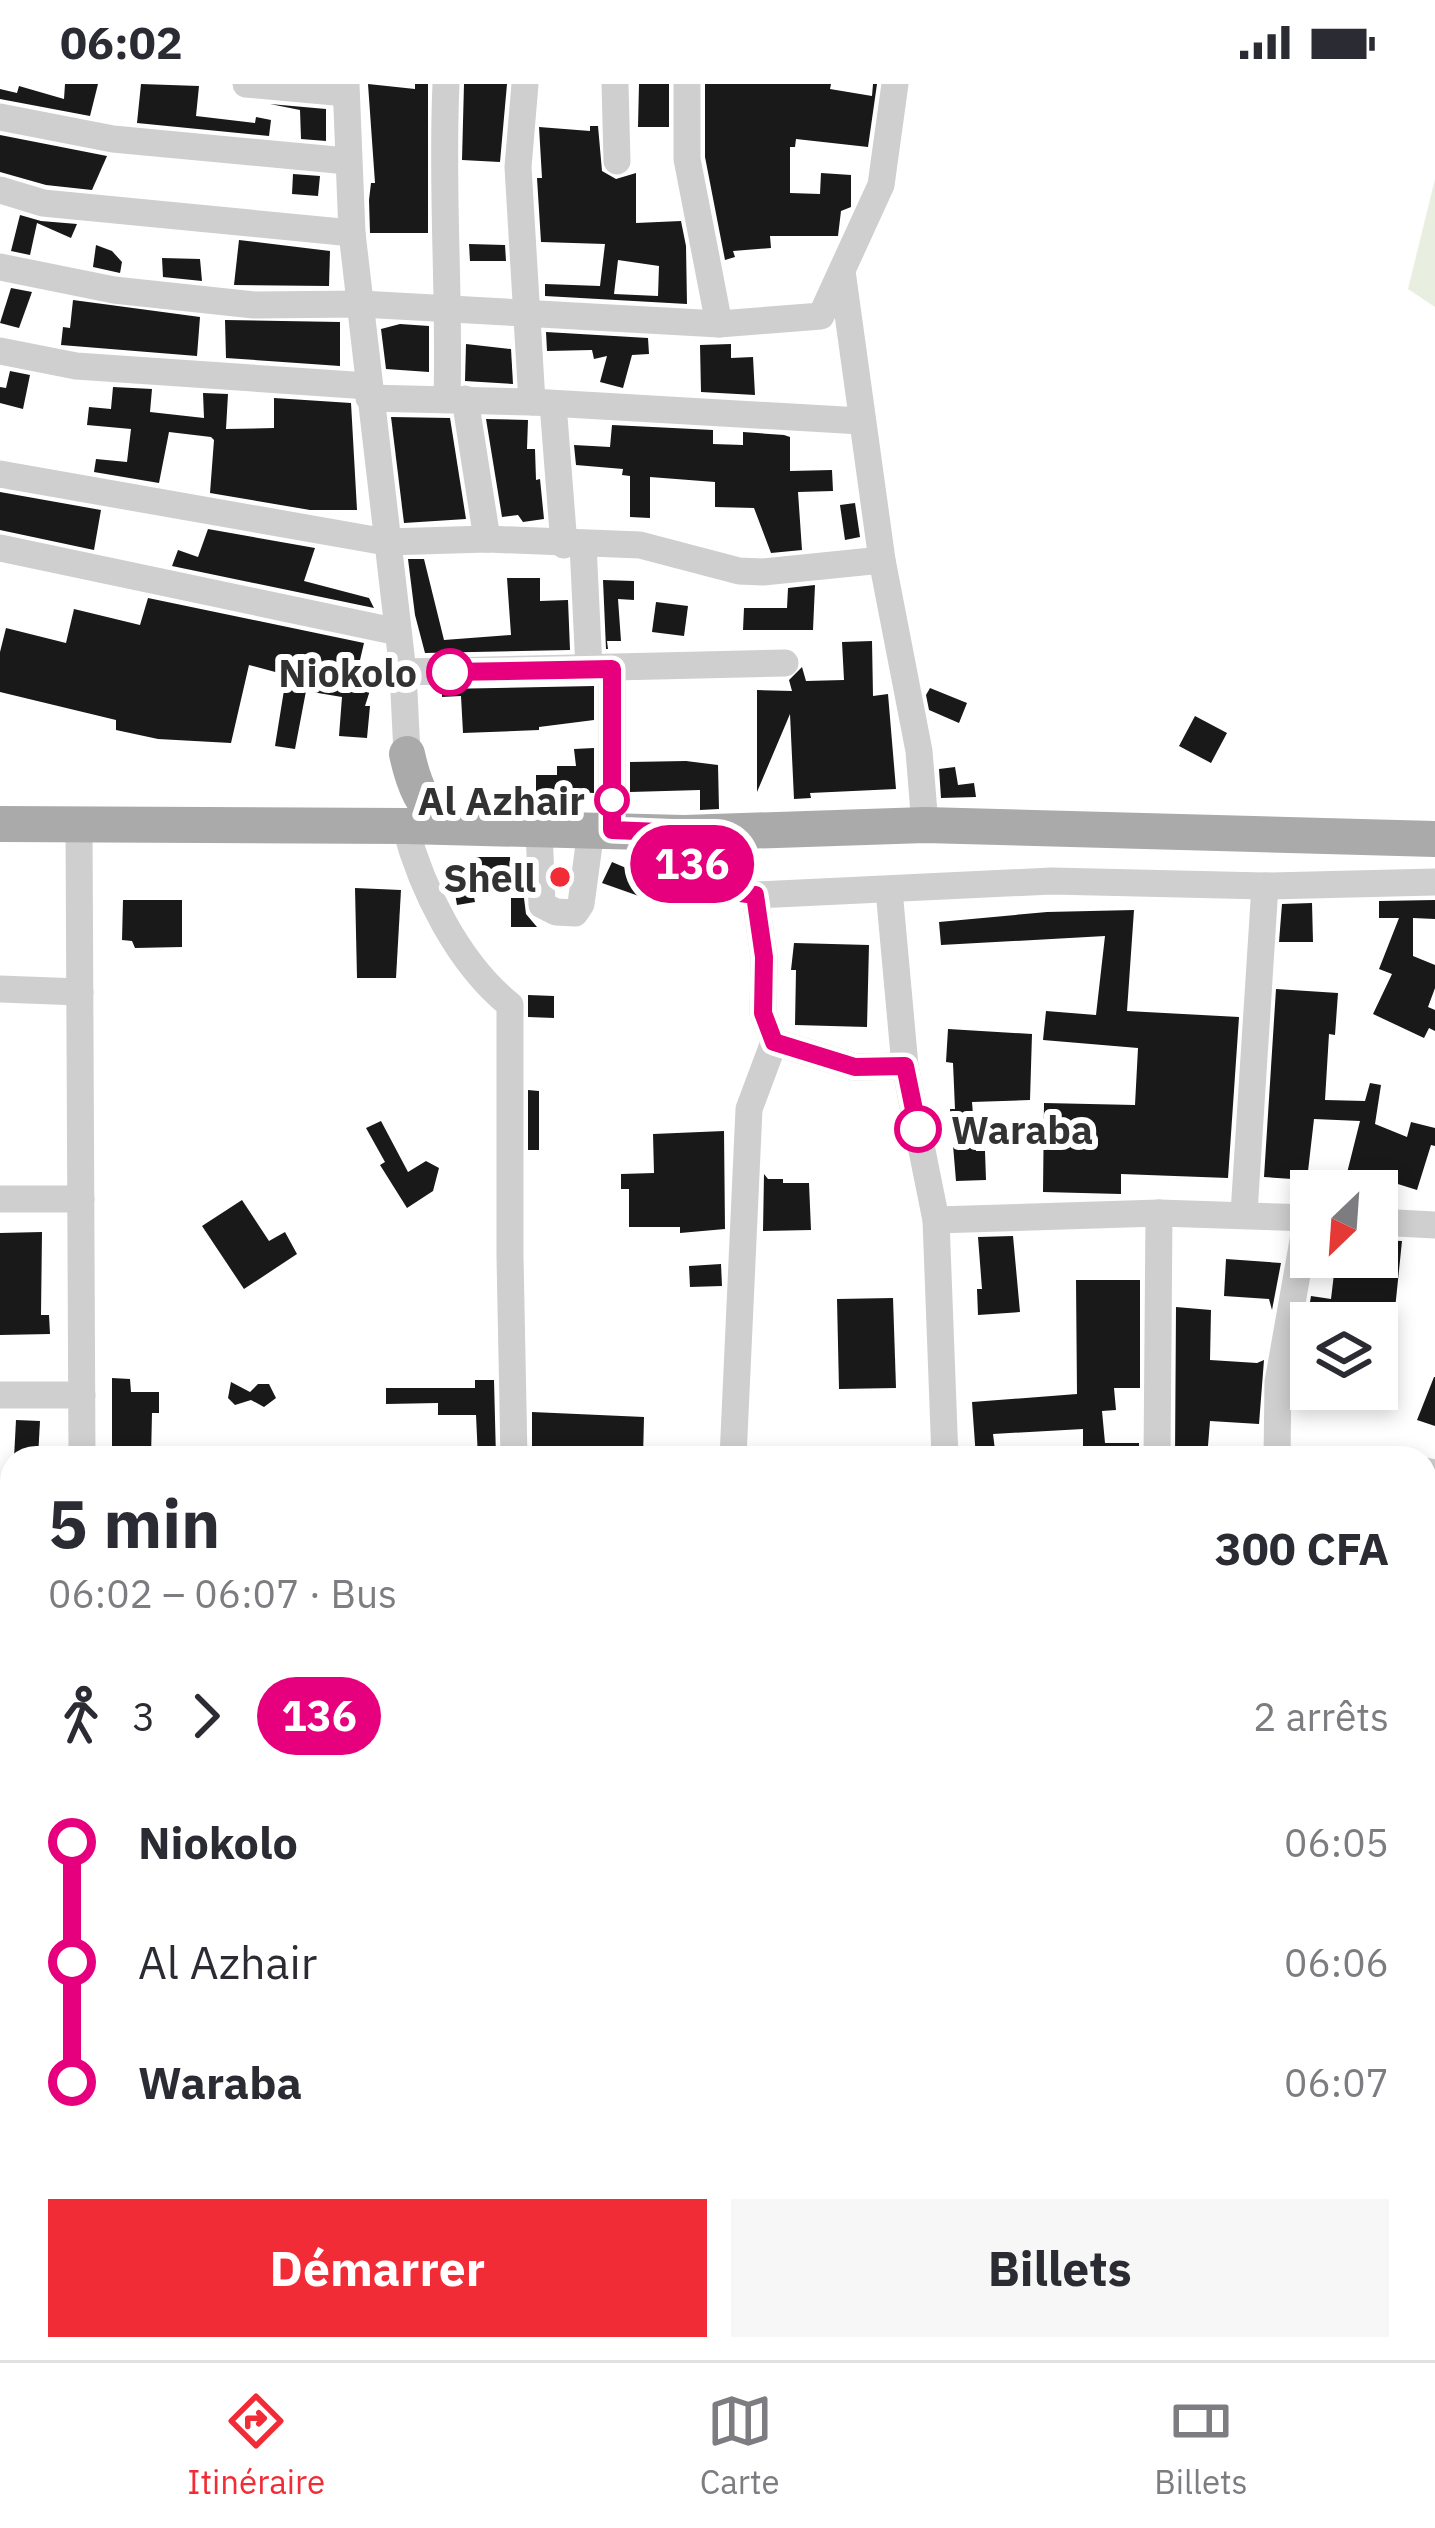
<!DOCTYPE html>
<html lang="fr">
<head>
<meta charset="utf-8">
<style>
  :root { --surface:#fff; --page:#f7f7f7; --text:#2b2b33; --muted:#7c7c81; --line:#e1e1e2; --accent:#f22c36 }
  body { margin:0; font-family:"IBM Plex Sans",sans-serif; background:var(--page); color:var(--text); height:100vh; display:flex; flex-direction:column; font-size:45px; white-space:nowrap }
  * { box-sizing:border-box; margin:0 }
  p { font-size:39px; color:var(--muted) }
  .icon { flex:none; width:66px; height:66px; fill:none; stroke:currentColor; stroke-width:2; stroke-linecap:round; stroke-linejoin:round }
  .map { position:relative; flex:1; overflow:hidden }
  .details { position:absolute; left:0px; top:1362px; width:1437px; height:915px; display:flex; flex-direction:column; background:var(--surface); border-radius:36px 36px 0 0; box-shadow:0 6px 18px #0003 }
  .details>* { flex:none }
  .badge { padding:0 24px; border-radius:39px; font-size:42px; line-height:78px }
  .needle { width:78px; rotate:205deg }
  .tools { position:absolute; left:1290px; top:1086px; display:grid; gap:24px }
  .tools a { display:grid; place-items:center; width:108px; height:108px; border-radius:0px; background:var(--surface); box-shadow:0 6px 18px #0003; font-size:60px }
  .map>.badge { position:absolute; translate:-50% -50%; box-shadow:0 0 0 6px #fff }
  .legs { display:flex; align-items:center; gap:18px; height:132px; padding:0 48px; font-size:39px }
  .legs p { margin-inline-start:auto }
  .headline { display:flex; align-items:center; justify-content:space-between; height:204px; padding:0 48px }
  h1 { font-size:66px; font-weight:700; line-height:90px }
  .cta { display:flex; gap:24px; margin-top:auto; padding:24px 48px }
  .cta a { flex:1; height:138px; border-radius:0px; background:var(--accent); color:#fff; font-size:48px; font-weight:700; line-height:138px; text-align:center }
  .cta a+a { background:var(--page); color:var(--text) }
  ul { padding:0 48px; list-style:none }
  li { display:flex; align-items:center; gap:42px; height:120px; font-size:45px }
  li i { display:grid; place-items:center; width:18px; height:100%; margin:0 15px; background:currentColor }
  li i::after { content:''; width:30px; height:30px; margin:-15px; border:9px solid; border-radius:50%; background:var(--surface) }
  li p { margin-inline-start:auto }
  li:first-child i { background:linear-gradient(#0000 50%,currentColor 0) }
  li:last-child i { background:linear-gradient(currentColor 50%,#0000 0) }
  .status { display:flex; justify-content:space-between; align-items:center; height:84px; padding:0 60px; background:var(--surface); direction:ltr }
  .status svg { height:33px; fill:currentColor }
  .dock { display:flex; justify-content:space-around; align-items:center; height:168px; border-top:3px solid var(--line); background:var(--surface); font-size:33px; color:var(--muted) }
  .dock a { display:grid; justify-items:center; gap:6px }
  .dock .active { color:var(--accent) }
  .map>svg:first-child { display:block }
</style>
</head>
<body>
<div class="status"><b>06:02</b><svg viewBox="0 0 49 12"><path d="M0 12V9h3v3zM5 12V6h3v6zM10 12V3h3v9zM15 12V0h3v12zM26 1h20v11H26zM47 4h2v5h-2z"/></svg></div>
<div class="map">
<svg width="1435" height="2276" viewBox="0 0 1435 2276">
  <rect width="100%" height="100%" fill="#fff"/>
  <polygon fill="#e8efe0" points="1435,95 1435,223 1408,205"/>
  <g fill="#191919" fill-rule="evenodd">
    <polygon points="65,0 98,0 90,32 0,15 0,5 17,9 19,2 64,15"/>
    <polygon points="141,0 199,2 196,32 255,39 256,33 271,36 269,52 137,39"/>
    <polygon points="368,0 415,5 415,0 428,0 428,149 370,149 369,116 371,99 375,99"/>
    <polygon points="464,0 507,0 500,78 462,76"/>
    <polygon points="639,0 669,0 669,43 638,43"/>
    <polygon points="705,0 831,0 830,5 872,12 873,0 877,0 868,63 796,55 795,63 790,63 790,109 820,110 821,89 851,91 851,123 841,127 838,152 770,152 771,164 733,167 735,173 725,176 705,73"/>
    <polygon points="270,20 326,25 326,57 301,55 300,26"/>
    <path d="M590,42H598L602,87L616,95L636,89V139L681,137L686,162L687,220L545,212V200L600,202L605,160L541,158L537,94H542L539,43L590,47ZM618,176L659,182L658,212L614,210Z"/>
    <polygon points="0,51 107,72 92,106 46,101 0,88"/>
    <polygon points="293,90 320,92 318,112 292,110"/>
    <polygon points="20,131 41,137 77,140 71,154 37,139 30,171 11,167"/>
    <polygon points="239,156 330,167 329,202 234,201"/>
    <polygon points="469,160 505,161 506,177 470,177"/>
    <polygon points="96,161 112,167 122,178 120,189 93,183"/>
    <polygon points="162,174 200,175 202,197 163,193"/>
    <polygon points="11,204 32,208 19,244 0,239"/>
    <polygon points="73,216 200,233 197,272 61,261 63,243 70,244"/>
    <polygon points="225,236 340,238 340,282 226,274"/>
    <polygon points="400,240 429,242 429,288 386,285 381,245"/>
    <polygon points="546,248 648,254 649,270 632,271 623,304 600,298 607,272 594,275 592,266 547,267"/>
    <polygon points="466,260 511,265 513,300 465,297"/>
    <polygon points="731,260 731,274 753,273 755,311 701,308 700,261"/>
    <polygon points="10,287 30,291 23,325 0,319 0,303 6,304"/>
    <polygon points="113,303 152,305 150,328 204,334 203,309 228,310 226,345 274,344 274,314 351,319 357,426 310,426 210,409 214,356 211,353 169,348 159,399 94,388 96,375 127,378 131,345 87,341 89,323 111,325"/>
    <polygon points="391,333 450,334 466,435 404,439"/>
    <polygon points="486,335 528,336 527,365 535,365 536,396 540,395 544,435 523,438 518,431 502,433"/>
    <polygon points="612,341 713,346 713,360 743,361 743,348 784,351 790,353 790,387 832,386 833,407 798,408 802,466 771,469 754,424 715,423 715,398 650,393 650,434 630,433 630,392 622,391 623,385 576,381 574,361 610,363"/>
    <polygon points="0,408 101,426 94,466 0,446"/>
    <polygon points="855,419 860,453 845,456 840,421"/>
    <polygon points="208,445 315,464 304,497 369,514 374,524 172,482 178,466 198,473"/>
    <polygon points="408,475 424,475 444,556 511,551 507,494 540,494 540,517 568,516 570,566 425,569 415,531"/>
    <polygon points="603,496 634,497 634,516 618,515 621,557 607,557 608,565 606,565"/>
    <polygon points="815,501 813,546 743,546 744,524 787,524 788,504"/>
    <polygon points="148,514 364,559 356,593 373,597 365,622 370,622 367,654 339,652 342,613 306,607 295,665 275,662 285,600 276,597 279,589 249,581 231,659 158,655 116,646 116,636 0,608 0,568 6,544 66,559 74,525 140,541"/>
    <polygon points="656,518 688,522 684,552 652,548"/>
    <polygon points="872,557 873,612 888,610 896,705 810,709 811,714 794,715 790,630 757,708 757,606 792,607 789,596 802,583 806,597 844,596 842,558"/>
    <polygon points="594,602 594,636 539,643 539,646 463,649 461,612 442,613 442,605"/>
    <polygon points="930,604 967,619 959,639 929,626 926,611"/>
    <polygon points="1195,632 1227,649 1211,679 1179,662"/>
    <polygon points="594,664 594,709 573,708 573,717 536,716 536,691 557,691 557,682 576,682 574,665"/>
    <polygon points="686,677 718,681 719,725 700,726 700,706 630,708 630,678"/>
    <polygon points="955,683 958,701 974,699 976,713 941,714 939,685"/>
    <polygon points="473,773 510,773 511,806 474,813 475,818 457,821 453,798 474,795"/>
    <polygon points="612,778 638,789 642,778 676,791 670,823 602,799"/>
    <polygon points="355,804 401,806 396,894 357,894"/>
    <polygon points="511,814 524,814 526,830 537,843 511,843"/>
    <polygon points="123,816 182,816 182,863 135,864 132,857 122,856"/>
    <polygon points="1435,816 1435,835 1413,834 1413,872 1435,881 1435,904 1428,923 1435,926 1435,947 1429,944 1424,954 1373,930 1392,890 1379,885 1399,834 1379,834 1379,817"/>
    <polygon points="1312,819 1313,858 1279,858 1282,820"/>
    <polygon points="1134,826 1127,927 1239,933 1228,1094 1121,1090 1121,1110 1043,1108 1044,1019 1135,1021 1138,964 1043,956 1046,927 1096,931 1105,852 941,861 939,838 1047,828"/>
    <polygon points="794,859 869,861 867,943 795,941 796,886 791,886"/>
    <polygon points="1276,905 1338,909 1335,951 1329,950 1325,1016 1365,1017 1370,999 1381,1001 1375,1040 1407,1053 1411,1038 1435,1044 1435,1062 1431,1061 1417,1106 1369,1091 1365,1100 1345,1097 1360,1037 1314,1035 1307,1096 1264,1093"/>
    <polygon points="528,911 554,912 554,934 528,933"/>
    <polygon points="948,945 1032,950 1030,1016 972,1018 976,1067 985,1067 986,1096 956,1097 950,1025 955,1025 953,979 946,978"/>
    <polygon points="528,1006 539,1007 539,1066 528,1066"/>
    <polygon points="381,1037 408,1088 426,1077 439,1084 433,1107 407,1124 380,1081 385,1078 366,1044"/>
    <polygon points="724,1047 725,1145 680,1149 680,1143 629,1143 629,1105 621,1105 621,1090 654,1089 653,1050"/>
    <polygon points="764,1090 768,1095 783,1095 783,1099 809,1099 811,1146 763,1147"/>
    <polygon points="242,1116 269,1157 285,1148 297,1170 244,1205 202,1142"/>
    <polygon points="42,1148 41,1231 49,1231 50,1250 0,1251 0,1149"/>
    <polygon points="1013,1152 1020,1228 978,1231 977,1205 982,1205 978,1153"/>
    <polygon points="1377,1156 1402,1157 1394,1235 1308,1230 1311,1212 1331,1215 1336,1173 1377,1173"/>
    <polygon points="1226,1175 1281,1179 1272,1226 1269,1215 1224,1212"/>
    <polygon points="721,1180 722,1202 690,1203 689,1182"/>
    <polygon points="1076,1196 1140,1196 1140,1304 1114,1304 1116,1326 1102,1327 1105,1359 1139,1359 1139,1374 1083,1374 1083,1345 993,1350 996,1374 976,1374 972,1318 1077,1310"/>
    <polygon points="893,1214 896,1304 839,1305 837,1215"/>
    <polygon points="1176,1223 1211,1226 1210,1276 1257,1279 1264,1276 1259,1340 1210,1337 1207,1374 1175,1374"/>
    <polygon points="1434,1293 1435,1293 1435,1342 1417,1336"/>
    <polygon points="112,1294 130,1295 131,1308 159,1308 159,1329 152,1329 151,1374 119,1374 119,1366 112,1366"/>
    <polygon points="475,1296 494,1296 496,1374 478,1374 476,1331 438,1331 438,1319 386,1320 386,1304 475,1304"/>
    <polygon points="231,1298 250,1308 258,1300 269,1300 276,1314 264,1323 251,1316 235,1321 228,1314"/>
    <polygon points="532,1328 644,1333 643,1374 532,1374"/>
    <polygon points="16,1336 40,1337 38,1374 14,1374"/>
  </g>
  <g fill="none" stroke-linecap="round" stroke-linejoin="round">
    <g stroke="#cfcfcf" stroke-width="27">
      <polyline points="246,0 346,9"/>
      <polyline points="346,0 352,149 403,588 407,670"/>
      <path d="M446,0C441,105 450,209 447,314"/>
      <polyline points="525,0 518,83 532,318"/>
      <polyline points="615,0 617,77"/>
      <polyline points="687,0 687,75 719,240"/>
      <polyline points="0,33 113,55 347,77"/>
      <polyline points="0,106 43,119 352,149"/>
      <polyline points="0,183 114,206 254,221 361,220 719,240 821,232 881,101 895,0"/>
      <polyline points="842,187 882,476 919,667 925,741"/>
      <polyline points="0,267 76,282 368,302"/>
      <polyline points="369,314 532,318 861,337"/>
      <polyline points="465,315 487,455"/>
      <polyline points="553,320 564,461"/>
      <polyline points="0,390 386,458 487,455 640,461 739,487 763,488 882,476"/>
      <polyline points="583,461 589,585"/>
      <polyline points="0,464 398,548"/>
      <polyline points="612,585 612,747"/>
      <polyline points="403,588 785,579"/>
      <polyline points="79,740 82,1374"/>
      <path d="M405,742C422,806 458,879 510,921V1172L514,1374"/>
      <polyline points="539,745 542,821 556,828 575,829 581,820 591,746"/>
      <polyline points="684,749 695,794 711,804 755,811 1052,797 1265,802 1435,798"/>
      <polyline points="889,806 905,982 936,1136 945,1374"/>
      <polyline points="755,811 764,873 763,929 774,958 855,983 905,982"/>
      <polyline points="0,905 80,908"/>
      <polyline points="0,1115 81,1115"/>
      <polyline points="1244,1129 1265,802"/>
      <polyline points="936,1136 1159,1129 1311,1134"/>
      <polyline points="1377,1138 1435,1141"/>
      <polyline points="0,1311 82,1311"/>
      <polyline points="733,1374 749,1025 774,958"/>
      <polyline points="1157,1374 1159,1129"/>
      <polyline points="1277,1374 1278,1298 1307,1134"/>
      <polyline points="1425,1387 1435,1389"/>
      <polyline points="0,1523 12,1523"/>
      <polyline points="1425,1566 1435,1537"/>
      <polyline points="1425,1628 1435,1630"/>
      <polyline points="0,1726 12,1726"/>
      <polyline points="0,1940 12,1940"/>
      <polyline points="1425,2029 1435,2028"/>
      <polyline points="229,2265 229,2276"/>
      <polyline points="1269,2265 1269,2276"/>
      <polyline points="726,2272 926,2276"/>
      <polyline points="82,2276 83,2265"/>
      <polyline points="605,2276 605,2265"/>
      <polyline points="954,2276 955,2265"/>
    </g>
    <g stroke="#aaa" stroke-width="36">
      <path d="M407,670C414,702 422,720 446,743"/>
      <polyline points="0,740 405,742 684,749 925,741 1435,755"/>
    </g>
  </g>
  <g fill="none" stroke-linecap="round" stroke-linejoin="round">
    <defs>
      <polyline id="line-1" points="450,588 612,585 612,746 684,749 695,794 711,805 755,811 764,873 763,929 774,958 855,983 905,982 918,1045"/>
    </defs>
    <use href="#line-1" stroke="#fff" stroke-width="27"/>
    <use href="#line-1" stroke="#e6007e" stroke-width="18"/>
  </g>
  <g fill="#fff" stroke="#e6007e" stroke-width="6">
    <circle cx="450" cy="588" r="21"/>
    <circle cx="612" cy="716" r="15"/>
    <circle cx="918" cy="1045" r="21"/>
  </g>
  <circle fill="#f22c36" stroke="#fff" stroke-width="4.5" cx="560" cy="793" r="12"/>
  <g text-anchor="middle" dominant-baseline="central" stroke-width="12" stroke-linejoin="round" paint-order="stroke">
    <g font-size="39" font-weight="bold" fill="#323232" stroke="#fff" text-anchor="end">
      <text x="417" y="588">Niokolo</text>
      <text x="585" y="716">Al Azhair</text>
      <text x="951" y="1045" text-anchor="start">Waraba</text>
    </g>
    <g font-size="39" font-weight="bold" fill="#323232" stroke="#fff" text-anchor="end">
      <text x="536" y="793">Shell</text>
    </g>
  </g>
</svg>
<div class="tools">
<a><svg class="needle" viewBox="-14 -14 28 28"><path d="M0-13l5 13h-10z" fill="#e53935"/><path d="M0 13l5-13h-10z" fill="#7c7c81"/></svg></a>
<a><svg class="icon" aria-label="layers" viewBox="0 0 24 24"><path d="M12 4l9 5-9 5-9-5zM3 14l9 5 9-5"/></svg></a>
</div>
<b class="badge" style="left:692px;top:780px;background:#e6007e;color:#fff">136</b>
<section class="details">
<div class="headline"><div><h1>5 min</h1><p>06:02 – 06:07 · Bus</p></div><b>300 CFA</b></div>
<div class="legs"><svg class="icon" aria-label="walk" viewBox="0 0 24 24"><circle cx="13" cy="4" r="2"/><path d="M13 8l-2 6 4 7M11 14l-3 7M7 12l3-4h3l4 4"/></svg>3<svg class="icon" aria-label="forward" viewBox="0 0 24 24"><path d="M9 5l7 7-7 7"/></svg><b class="badge" style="background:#e6007e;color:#fff">136</b><p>2 arrêts</p></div>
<ul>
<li><i style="color:#e6007e"></i><b>Niokolo</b><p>06:05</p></li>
<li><i style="color:#e6007e"></i><span>Al Azhair</span><p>06:06</p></li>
<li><i style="color:#e6007e"></i><b>Waraba</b><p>06:07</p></li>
</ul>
<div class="cta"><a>Démarrer</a><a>Billets</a></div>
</section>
</div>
<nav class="dock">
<a class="active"><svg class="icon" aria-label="directions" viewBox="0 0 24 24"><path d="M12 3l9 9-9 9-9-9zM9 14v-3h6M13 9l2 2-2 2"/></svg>Itinéraire</a>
<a><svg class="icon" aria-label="map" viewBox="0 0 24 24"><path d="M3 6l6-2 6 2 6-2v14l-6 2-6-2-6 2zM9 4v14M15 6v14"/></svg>Carte</a>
<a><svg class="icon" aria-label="tickets" viewBox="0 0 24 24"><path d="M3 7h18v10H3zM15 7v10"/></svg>Billets</a>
</nav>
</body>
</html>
